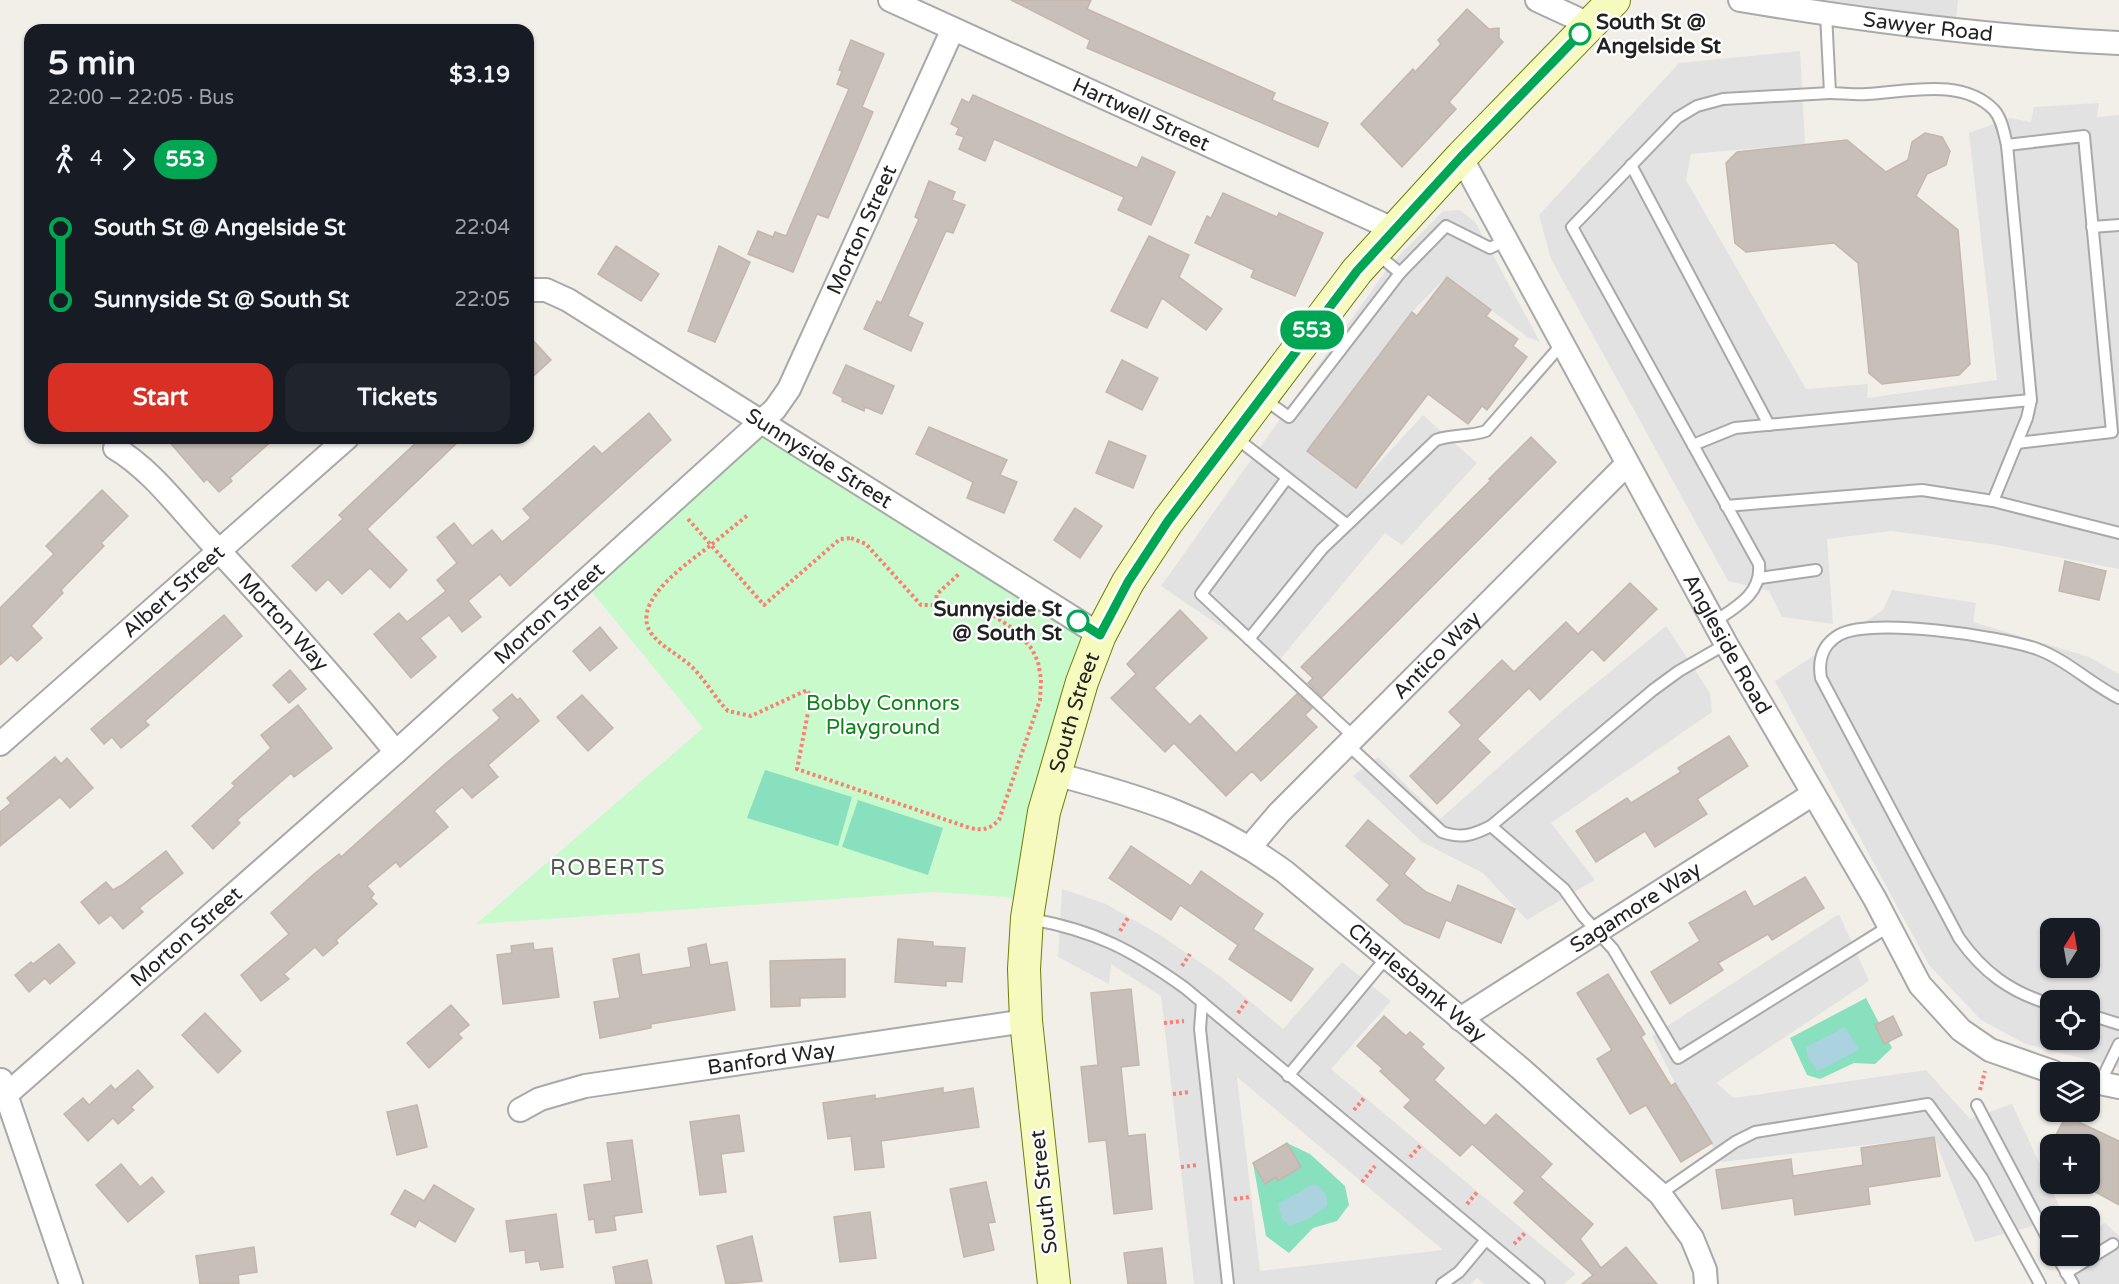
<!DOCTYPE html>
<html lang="en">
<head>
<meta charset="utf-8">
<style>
  :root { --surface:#171b24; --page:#20242c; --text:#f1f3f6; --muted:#9ea1a6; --accent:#d93025 }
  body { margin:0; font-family:"Varela Round",sans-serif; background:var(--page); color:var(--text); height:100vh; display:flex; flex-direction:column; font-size:22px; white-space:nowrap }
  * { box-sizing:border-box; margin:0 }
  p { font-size:20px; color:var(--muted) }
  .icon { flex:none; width:33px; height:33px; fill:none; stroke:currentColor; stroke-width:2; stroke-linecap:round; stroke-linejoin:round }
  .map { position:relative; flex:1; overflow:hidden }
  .side { position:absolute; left:24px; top:24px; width:510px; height:420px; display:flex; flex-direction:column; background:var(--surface); border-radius:18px; box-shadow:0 2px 4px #0004 }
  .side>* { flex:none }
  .badge { padding:0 12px; border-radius:20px; font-size:21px; line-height:39px }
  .needle { width:39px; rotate:11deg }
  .controls { position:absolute; left:2040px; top:918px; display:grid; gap:12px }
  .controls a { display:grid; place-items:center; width:60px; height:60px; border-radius:12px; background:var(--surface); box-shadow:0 2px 4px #0004; font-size:30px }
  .map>.badge { position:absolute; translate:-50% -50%; box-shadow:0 0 0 3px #fff }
  .legs { display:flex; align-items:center; gap:9px; height:66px; padding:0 24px; font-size:20px }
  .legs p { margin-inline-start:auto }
  .headline { display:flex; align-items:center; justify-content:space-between; height:102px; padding:0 24px }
  h1 { font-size:33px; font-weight:700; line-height:45px }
  .cta { display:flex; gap:12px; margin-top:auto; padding:12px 24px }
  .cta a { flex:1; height:69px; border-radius:18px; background:var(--accent); color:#fff; font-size:24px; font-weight:700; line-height:69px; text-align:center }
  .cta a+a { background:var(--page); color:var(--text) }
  ul { padding:0 24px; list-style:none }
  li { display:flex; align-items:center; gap:21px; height:72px; font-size:22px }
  li i { display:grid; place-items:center; width:9px; height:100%; margin:0 8px; background:currentColor }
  li i::after { content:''; width:15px; height:15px; margin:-8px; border:4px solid; border-radius:50%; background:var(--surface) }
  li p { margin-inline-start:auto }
  li:first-child i { background:linear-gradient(#0000 50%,currentColor 0) }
  li:last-child i { background:linear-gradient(currentColor 50%,#0000 0) }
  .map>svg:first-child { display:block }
</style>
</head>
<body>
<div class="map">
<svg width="2119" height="1284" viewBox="0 0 2119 1284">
  <rect width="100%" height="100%" fill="#f2efe9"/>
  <polygon fill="#c8facc" points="761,423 1100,635 1028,901 1006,897 934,892 476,924 703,728 584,582"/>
  <g fill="#88e0be">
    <polygon points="765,770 852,797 838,846 747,818"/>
    <polygon points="858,800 943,828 928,875 842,847"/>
    <polygon points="1866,998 1892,1048 1875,1064 1854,1063 1820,1079 1807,1075 1790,1038"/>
    <polygon points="1287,1143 1310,1154 1345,1186 1349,1205 1337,1221 1313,1228 1289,1253 1266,1236 1253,1163"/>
  </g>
  <g fill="#e2e2e2" fill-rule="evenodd">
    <polygon points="1827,0 1958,0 1956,18"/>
    <polygon points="1800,51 1805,144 1691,154 1686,180 1806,389 1868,384 1867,398 1997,380 1969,133 2010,118 2031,122 2034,107 2099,103 2097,117 2119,115 2119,569 1997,545 1891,531 1827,539 1833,624 1782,617 1769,591 1728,581 1551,259 1539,215 1679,63"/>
    <polygon points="1460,210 1475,222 1540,342 1529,338 1446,277 1412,312 1307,451 1356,488 1423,415 1477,463 1402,545 1385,533 1276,664 1161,586 1390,265 1443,211"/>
    <path d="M1892,590L1976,603L1973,622L2089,657L2119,674V1068L2026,1044L1981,1020L1929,965L1775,681L1883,610ZM2050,928H2090V968H2050ZM2050,1000H2090V1040H2050Z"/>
    <polygon points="1666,626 1710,693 1712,712 1551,823 1595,880 1527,920 1483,873 1422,842 1353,776 1378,757 1440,819 1567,707"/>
    <path d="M1062,889L1106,904L1160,935L1220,976L1283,1029L1342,962L1391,1001L1331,1069L1576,1274L1564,1284H1484L1477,1278L1470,1284H1194L1161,996L1111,964L1109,984L1058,957ZM1237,1077L1443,1250L1260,1271Z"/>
    <polygon points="1839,914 1869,981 1716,1083 1734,1098 1926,1070 1970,1119 2012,1104 2064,1216 2050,1216 2050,1221 1975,1242 1934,1137 1722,1162 1675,1083 1652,1036"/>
    <polygon points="2105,1223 2119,1236 2119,1284 2073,1284 2057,1256 2090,1256 2090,1231"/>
  </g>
  <g fill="#aad3df">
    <polygon points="1845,1027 1859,1050 1818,1071 1808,1058 1806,1047"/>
    <path d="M1314,1184C1325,1189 1327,1194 1327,1206L1310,1218L1290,1226L1282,1219L1278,1204Z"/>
  </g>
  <g fill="#c7bfb8" stroke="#c4b6ab" stroke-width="1.5">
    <polygon points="1011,0 1091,0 1087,9 1275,93 1272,100 1328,123 1318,147 1087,48 1090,40"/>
    <polygon points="1467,9 1489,29 1499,28 1499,38 1503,42 1449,102 1456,109 1402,167 1361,124 1413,69 1415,72 1441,44 1438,40"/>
    <polygon points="851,40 884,54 862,107 873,112 828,218 817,214 793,272 748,254 758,231 773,237 775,232 786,236 849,89 837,84 842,71 839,70"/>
    <polygon points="973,95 1137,168 1142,157 1175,172 1151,225 1118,210 1124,197 994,139 985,161 959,149 964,137 956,134 959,128 951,124 962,99 969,103"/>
    <polygon points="1925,133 1942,137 1950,151 1946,165 1927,174 1916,196 1958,230 1970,364 1959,375 1882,384 1869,373 1858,263 1834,243 1746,252 1735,243 1726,163 1737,152 1847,140 1886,172 1908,160 1912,142"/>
    <polygon points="929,181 955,192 952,200 965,205 953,233 946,231 908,316 923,323 911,351 864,329 877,301 881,303 919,219 915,217"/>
    <polygon points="1223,193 1277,217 1279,213 1323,233 1295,296 1251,277 1254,270 1195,243 1207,216 1211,218"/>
    <polygon points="1149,236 1189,255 1179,277 1222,309 1206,330 1162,298 1147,328 1111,311"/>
    <polygon points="616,246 659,274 641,301 598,274"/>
    <polygon points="719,246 750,262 715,342 688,331"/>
    <polygon points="1447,277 1491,310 1486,316 1518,339 1513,346 1527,357 1487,410 1482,406 1468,424 1428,394 1356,488 1307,451 1412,312 1417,316"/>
    <polygon points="528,335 551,360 528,381"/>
    <polygon points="1122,360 1158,378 1142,410 1106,392"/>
    <polygon points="846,365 894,386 882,414 865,407 864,411 842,401 843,398 833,393"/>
    <polygon points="649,413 671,440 510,586 500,574 468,601 481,617 462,632 449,615 420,638 436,657 411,678 374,634 399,613 407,622 446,591 437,580 457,563 437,537 454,523 472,546 492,530 502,542 531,518 523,509 594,446 602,454"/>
    <polygon points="929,427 1007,460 1000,475 1017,482 1004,513 967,498 973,482 916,454"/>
    <polygon points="1531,437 1556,462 1322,697 1308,683 1313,678 1301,667 1491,480 1489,479"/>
    <polygon points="166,438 275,438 230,478 232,481 219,492 207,479 204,482"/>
    <polygon points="421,438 462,438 367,529 407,570 390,588 370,568 342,594 328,579 316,591 292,566 343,519 339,515"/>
    <polygon points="1109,441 1146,456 1133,488 1096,473"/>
    <polygon points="102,490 128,516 101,543 104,546 61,590 63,593 31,626 42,638 17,661 11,655 0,665 0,608 54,554 46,546"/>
    <polygon points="1075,508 1102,526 1080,558 1054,540"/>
    <polygon points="2065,561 2106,571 2099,600 2059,591"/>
    <polygon points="1630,583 1657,609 1604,661 1592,649 1540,700 1529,688 1477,739 1490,752 1437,804 1410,776 1462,725 1449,712 1502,660 1514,672 1566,622 1578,634"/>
    <polygon points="1180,610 1207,638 1154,688 1190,725 1200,715 1236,753 1297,694 1312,708 1305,715 1317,727 1261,781 1252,771 1226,796 1174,743 1165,752 1111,698 1136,674 1127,664"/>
    <polygon points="224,615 242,636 145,721 149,725 121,748 112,737 104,744 91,729"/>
    <polygon points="600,627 617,648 590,671 573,651"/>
    <polygon points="290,670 306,689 289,703 273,685"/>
    <polygon points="512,694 517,700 520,698 539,721 488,765 498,777 472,798 462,787 434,811 448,827 400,867 396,862 367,886 374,894 371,898 377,904 336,940 338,943 323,956 315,947 284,974 289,979 261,1001 241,975 289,934 271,913 314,874 339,854 341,857 444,765 497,721 500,718 493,710"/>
    <polygon points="582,695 613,728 588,751 557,717"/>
    <polygon points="298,705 332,748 294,777 291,773 237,820 240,823 213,849 192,826 235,786 232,783 271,748 261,735"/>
    <polygon points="1729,736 1748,766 1697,799 1707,814 1655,847 1645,831 1596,862 1576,831 1627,798 1631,803 1681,772 1678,768"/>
    <polygon points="55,757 61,764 67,758 93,788 70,808 60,797 0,846 0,812 11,803 7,798"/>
    <polygon points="1368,820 1415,859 1404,874 1426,892 1451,903 1458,885 1515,909 1501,943 1446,920 1439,938 1404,923 1377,900 1390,885 1346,846"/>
    <polygon points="1131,846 1191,886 1201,871 1263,914 1253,929 1313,969 1291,1001 1229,959 1238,945 1180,905 1171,920 1109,878"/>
    <polygon points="166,851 183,873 139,908 143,912 123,929 111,915 99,924 81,902 106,882 113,890 122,885"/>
    <polygon points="1805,877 1824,908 1772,940 1768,934 1718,963 1723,970 1670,1004 1651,972 1700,941 1689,923 1745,891 1754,907"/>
    <polygon points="898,939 933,942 933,946 965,948 962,982 946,981 946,986 895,982"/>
    <polygon points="533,943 534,950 552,948 559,997 503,1004 497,955 512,953 511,946"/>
    <polygon points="59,944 75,963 50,984 45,978 29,992 15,975 31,962 33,964"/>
    <polygon points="706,944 710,965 727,962 735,1010 651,1024 651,1028 600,1038 594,1002 620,998 613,959 639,954 642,975 691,967 688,948"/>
    <polygon points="845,959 845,997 800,998 800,1006 771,1007 770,961"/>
    <polygon points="1608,974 1645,1034 1641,1037 1671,1086 1675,1083 1712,1143 1681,1162 1646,1105 1630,1114 1597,1059 1612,1050 1577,993"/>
    <polygon points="1131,989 1139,1065 1121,1067 1128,1136 1145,1134 1152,1209 1114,1214 1106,1140 1089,1142 1081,1067 1098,1065 1091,993"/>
    <polygon points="451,1005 469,1025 458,1034 462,1038 429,1068 407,1043"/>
    <polygon points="205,1013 241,1051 218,1073 182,1035"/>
    <polygon points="1384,1016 1406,1036 1410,1032 1424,1044 1421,1047 1444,1068 1434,1080 1485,1126 1496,1114 1552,1164 1540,1177 1593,1224 1580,1239 1601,1268 1626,1247 1657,1284 1582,1284 1593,1275 1514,1203 1525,1191 1472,1144 1460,1156 1404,1107 1411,1100 1380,1071 1383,1069 1357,1046"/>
    <polygon points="1893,1016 1902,1035 1884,1044 1875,1025"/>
    <polygon points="138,1070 153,1087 131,1107 134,1110 118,1124 113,1118 88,1141 64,1114 83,1098 89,1105 111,1085 115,1090"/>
    <polygon points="943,1088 943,1093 973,1088 979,1127 881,1141 884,1167 855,1170 851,1136 828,1139 823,1103 875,1095 875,1099"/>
    <polygon points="417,1105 427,1147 397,1155 387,1112"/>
    <polygon points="739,1115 744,1151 721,1154 726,1192 700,1195 690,1122"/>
    <polygon points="2066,1116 2119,1141 2119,1205 2090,1189 2090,1144 2051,1144"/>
    <polygon points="1934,1137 1940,1176 1868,1187 1870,1204 1795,1215 1793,1198 1722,1209 1716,1170 1791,1159 1793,1176 1863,1165 1861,1148"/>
    <polygon points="632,1140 642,1212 614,1216 616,1230 596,1233 594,1219 589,1220 584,1185 612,1181 607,1143"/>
    <polygon points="1287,1143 1301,1167 1278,1181 1276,1177 1265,1184 1253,1163"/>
    <polygon points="121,1164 140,1187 152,1177 164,1192 128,1222 96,1185"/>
    <polygon points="986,1182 995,1222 988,1223 994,1250 964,1257 950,1189"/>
    <polygon points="434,1185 474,1209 455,1242 419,1220 415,1227 391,1214 405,1190 424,1201"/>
    <polygon points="870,1212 876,1258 840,1262 834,1217"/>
    <polygon points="556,1214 563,1267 541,1270 539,1261 526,1263 525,1250 510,1252 506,1221"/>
    <polygon points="752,1236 762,1281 726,1284 717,1246"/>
    <polygon points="254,1247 257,1272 238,1275 239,1284 200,1284 196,1256"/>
    <polygon points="1162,1248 1166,1284 1128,1284 1124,1253"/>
    <polygon points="647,1260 652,1284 616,1284 613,1267"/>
  </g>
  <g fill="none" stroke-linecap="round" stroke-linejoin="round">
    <defs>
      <g id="lane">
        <path d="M1826,14L1830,93C1842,93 1855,95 1867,94C1907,92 1962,77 1994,110C2002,119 2004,133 2007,145L2031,400L2027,418L1993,501"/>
        <polyline points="2007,145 2084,136 2112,432 2017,443"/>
        <polyline points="1631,165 1769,425"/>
        <polyline points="2092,227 2119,225"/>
        <polyline points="1377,254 1400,273"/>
        <polyline points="1264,399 1289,417 1400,273 1446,226 1490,248 1506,240"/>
        <polyline points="1235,437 1346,524"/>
        <polyline points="1693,445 1735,428 2031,400"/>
        <polyline points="1287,478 1201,594 1354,737"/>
        <polyline points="1726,506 1922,490 1993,501 2119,533"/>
        <polyline points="1760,578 1816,570"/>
        <path d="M1714,622C1736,607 1762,594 1759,564L1572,227L1677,118L1697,106L1723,99L1830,93"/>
        <path d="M1249,639L1322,549L1436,440C1452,434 1469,437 1486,431L1562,344"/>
        <path d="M1347,744L1442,832C1462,839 1473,835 1491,826L1653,690L1679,671L1726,644"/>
        <polyline points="1491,826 1564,889 1583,916 1613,949 1678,1058 1888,927"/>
        <path d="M1031,919C1096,931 1132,950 1185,988L1539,1284"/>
        <polyline points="1202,1002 1200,1029 1228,1284"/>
        <path d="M2050,1004C2010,992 1983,972 1959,938L1821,678C1818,660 1822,645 1839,635C1871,617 2001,636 2037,649C2067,660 2091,684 2119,698"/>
        <polyline points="2090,1015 2119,1024"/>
        <polyline points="1288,1076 1386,958"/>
        <polyline points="2100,1083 2119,1044"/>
        <polyline points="1977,1105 2050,1243"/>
        <polyline points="1660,1194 1735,1142 1755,1132 1928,1104 1982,1178 2040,1284"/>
        <polyline points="2057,1256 2073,1284"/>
        <polyline points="2066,1273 2113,1244"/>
        <polyline points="1442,1284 1459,1272 1485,1241"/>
      </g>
      <g id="street">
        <path id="s1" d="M890,0L1393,229"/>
        <polyline points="1537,0 1591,25"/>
        <path id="s2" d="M1740,0C1866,21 1991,37 2119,43"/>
        <path id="s3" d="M1461,157L1726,644L1875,899L1920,985L1961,1030L1990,1050L2053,1072"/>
        <path id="s4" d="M528,290H546L568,300L1100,635"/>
        <path id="s5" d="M115,448C152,470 180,509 209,540C273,609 336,679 396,752"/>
        <path id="s6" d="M0,744L347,438"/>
        <path id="s7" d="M1055,774C1142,797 1211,818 1285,872L1521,1069L1660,1194L1692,1238L1705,1270L1706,1284"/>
        <path id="s8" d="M1250,847L1279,813L1627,464"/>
        <path id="s9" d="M1460,1019L1813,794"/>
        <polyline points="1,1080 71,1284"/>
        <polyline points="2090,1081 2119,1087"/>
        <path id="s10" d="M6,1095L396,752L775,409L789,389L953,29"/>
        <path id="s11" d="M520,1110L540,1099L585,1086L1026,1021"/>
      </g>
      <g id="secondary">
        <path id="s12" d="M1054,1284L1026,1021L1024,969L1027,918L1044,812L1082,682L1100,635L1128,582L1168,521L1357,271L1461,157L1614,0"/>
      </g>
    </defs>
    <use href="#lane" stroke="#a9a9a9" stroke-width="14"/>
    <use href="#street" stroke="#a9a9a9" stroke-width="26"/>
    <use href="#secondary" stroke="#707d05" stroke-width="34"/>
    <g stroke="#fa8072" stroke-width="4" stroke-dasharray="3 3" stroke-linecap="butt">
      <polyline points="688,519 711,545 749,514"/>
      <path d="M851,538L866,544L921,605H978L1015,630L1032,649L1038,662L1041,679L1040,700L999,820C990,829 983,831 970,828L797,769L811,697L807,690L751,716L728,711C715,698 706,681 693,668C680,655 662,648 651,633C629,601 691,561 711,545L764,605L840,539Z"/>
      <polyline points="935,604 937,594 960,573"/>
      <polyline points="1120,931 1129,916"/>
      <polyline points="1182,966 1190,954"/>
      <polyline points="1238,1013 1248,999"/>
      <polyline points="1164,1023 1184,1021"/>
      <polyline points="1980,1090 1985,1071"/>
      <polyline points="1173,1094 1190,1092"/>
      <polyline points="1354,1110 1365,1097"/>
      <polyline points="1410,1157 1422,1144"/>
      <polyline points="1181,1167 1198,1165"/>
      <polyline points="1362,1182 1375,1166"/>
      <polyline points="1234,1199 1251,1197"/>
      <polyline points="1467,1204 1478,1191"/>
      <polyline points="1514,1244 1526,1232"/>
    </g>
    <use href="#lane" stroke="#fff" stroke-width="10"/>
    <use href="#street" stroke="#fff" stroke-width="22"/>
    <use href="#secondary" stroke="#f7fabf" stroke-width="32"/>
  </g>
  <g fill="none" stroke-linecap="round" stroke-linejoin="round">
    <defs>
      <polyline id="line-1" points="1078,621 1100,635 1128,582 1168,521 1357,271 1461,157 1580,34"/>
    </defs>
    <use href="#line-1" stroke="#fff" stroke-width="14"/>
    <use href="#line-1" stroke="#00a651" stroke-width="9"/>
  </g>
  <g fill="#fff" stroke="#00a651" stroke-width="3">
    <circle cx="1580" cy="34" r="10"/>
    <circle cx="1078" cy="621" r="10"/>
  </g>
  <g text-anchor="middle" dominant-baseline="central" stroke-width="4.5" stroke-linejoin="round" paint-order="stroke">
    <g font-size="21" font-weight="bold" fill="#222" stroke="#fff" text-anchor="start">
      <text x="1596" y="22">South St @<tspan x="1596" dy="24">Angelside St</tspan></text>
      <text x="1062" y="609" text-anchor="end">Sunnyside St<tspan x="1062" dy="24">@ South St</tspan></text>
    </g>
    <g font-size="21" fill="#222" stroke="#fff">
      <text stroke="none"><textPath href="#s2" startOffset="190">Sawyer Road</textPath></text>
      <text stroke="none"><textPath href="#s1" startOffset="276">Hartwell Street</textPath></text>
      <text stroke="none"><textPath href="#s10" startOffset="1230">Morton Street</textPath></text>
      <text stroke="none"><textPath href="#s4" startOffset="339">Sunnyside Street</textPath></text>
      <text stroke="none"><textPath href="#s6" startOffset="231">Albert Street</textPath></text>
      <text stroke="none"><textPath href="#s10" startOffset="726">Morton Street</textPath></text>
      <text stroke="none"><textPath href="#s5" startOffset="243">Morton Way</textPath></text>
      <text stroke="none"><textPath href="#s3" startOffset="555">Angleside Road</textPath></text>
      <text stroke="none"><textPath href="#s8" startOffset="268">Antico Way</textPath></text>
      <text stroke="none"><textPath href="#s12" startOffset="579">South Street</textPath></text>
      <text stroke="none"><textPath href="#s9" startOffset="208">Sagamore Way</textPath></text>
      <text stroke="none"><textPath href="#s10" startOffset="240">Morton Street</textPath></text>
      <text stroke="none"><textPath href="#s7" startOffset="424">Charlesbank Way</textPath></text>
      <text stroke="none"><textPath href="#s11" startOffset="258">Banford Way</textPath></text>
      <text transform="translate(1044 1192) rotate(-96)">South Street</text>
    </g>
    <g font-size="21" fill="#0c8416" stroke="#fff">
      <text x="883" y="703">Bobby Connors<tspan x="883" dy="24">Playground</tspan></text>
    </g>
    <g font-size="22" letter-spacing="1.5" fill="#555" stroke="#fff">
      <text x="608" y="868">ROBERTS</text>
    </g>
  </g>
</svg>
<div class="controls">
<a><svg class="needle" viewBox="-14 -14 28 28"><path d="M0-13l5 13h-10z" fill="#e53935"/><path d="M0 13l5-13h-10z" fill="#9ea1a6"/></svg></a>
<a><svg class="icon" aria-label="locate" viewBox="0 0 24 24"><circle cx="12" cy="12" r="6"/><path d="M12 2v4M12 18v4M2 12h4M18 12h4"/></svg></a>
<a><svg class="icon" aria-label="layers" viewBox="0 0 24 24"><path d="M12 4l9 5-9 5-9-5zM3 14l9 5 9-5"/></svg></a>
<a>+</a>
<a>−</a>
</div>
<b class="badge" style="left:1312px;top:330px;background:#00a651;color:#fff">553</b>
<section class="side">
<div class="headline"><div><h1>5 min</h1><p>22:00 – 22:05 · Bus</p></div><b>$3.19</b></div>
<div class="legs"><svg class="icon" aria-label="walk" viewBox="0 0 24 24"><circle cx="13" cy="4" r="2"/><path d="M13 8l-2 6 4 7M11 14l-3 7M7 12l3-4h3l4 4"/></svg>4<svg class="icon" aria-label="forward" viewBox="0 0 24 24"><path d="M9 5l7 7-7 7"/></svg><b class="badge" style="background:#00a651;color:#fff">553</b></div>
<ul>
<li><i style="color:#00a651"></i><b>South St @ Angelside St</b><p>22:04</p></li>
<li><i style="color:#00a651"></i><b>Sunnyside St @ South St</b><p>22:05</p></li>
</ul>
<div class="cta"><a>Start</a><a>Tickets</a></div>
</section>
</div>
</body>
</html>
